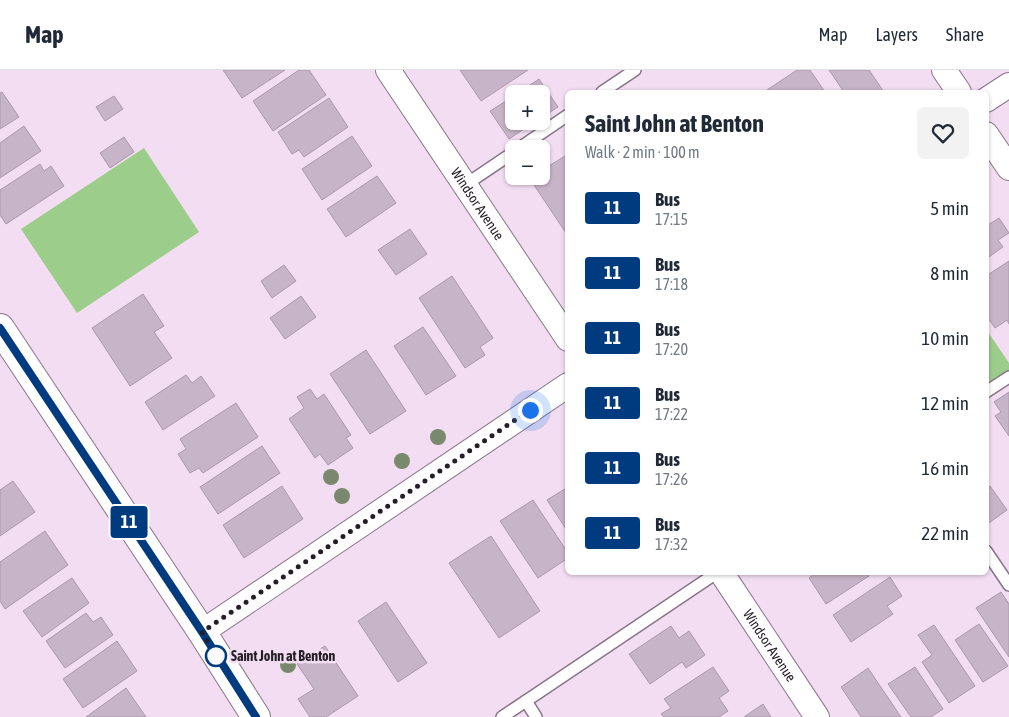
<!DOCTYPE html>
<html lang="en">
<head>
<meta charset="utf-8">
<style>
  :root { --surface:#fff; --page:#f2f2f3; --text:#1f2937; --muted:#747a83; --line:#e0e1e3 }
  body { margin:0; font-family:"Asap Condensed",sans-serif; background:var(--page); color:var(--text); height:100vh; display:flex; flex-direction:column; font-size:19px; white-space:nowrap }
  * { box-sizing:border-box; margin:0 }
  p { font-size:16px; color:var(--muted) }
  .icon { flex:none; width:28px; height:28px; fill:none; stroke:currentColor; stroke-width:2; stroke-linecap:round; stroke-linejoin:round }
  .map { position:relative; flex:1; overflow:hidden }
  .details { position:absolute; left:565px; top:20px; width:424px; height:485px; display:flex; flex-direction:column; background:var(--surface); border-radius:8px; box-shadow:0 1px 4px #0004 }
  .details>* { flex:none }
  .badge { padding:0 10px; border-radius:4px; font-size:18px; line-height:32px }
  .tools { position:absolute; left:505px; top:15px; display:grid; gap:10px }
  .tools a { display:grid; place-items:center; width:45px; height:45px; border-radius:8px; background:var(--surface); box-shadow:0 1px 4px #0004; font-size:25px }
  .you { position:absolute; width:25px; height:25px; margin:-12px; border:4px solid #fff; border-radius:50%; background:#1a73e8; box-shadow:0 0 0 8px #1a73e833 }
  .map>.badge { position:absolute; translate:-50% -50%; box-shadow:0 0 0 2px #fff }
  .round { display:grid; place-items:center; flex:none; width:52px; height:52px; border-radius:8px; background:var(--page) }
  .overview { display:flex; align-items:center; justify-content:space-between; height:85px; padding:0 20px }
  h1 { font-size:24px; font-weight:700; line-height:38px }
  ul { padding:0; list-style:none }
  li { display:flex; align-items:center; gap:15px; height:65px; padding:0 20px }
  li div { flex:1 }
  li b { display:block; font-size:19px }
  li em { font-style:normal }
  li .badge { min-width:55px; font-weight:700; text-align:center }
  header { display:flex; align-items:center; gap:30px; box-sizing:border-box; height:70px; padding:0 25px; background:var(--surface); border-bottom:1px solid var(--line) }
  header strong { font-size:24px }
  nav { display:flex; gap:28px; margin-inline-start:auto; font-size:18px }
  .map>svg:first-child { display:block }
</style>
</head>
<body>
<header>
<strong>Map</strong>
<nav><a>Map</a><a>Layers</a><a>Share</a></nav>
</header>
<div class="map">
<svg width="1009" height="647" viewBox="0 0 1009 647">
  <rect width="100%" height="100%" fill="#f2ddf2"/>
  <g fill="#9dcd8b">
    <polygon points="144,78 199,162 77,243 21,159"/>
    <polygon points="986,259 1009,293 1009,300 986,315"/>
  </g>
  <g fill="#c8b4c8" stroke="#ac98ac">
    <polygon points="223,0 285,0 242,28"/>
    <polygon points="299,0 309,0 326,25 273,61 253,31"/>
    <polygon points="460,0 528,0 481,31"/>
    <polygon points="797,0 810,0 825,22 768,22 767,20"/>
    <polygon points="829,0 869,0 884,22 844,22"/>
    <polygon points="539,9 558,37 541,48 541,24 517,24"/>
    <polygon points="2,22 19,47 0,59 0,23"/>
    <polygon points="114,26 123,39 105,51 96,37"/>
    <polygon points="514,26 514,51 536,51 509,69 490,41"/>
    <polygon points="329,28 348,57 304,87 299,80 292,84 278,62"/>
    <polygon points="24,56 41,81 0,108 0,73"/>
    <polygon points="352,66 372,96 322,130 302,99"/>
    <polygon points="124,67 134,82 110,98 100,83"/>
    <polygon points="565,86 568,90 568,166 530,109 534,106 541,106 541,101"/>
    <polygon points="40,94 44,101 51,96 64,116 6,154 0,145 0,120"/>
    <polygon points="377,106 396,133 346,167 327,139"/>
    <polygon points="999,148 1009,163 998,170 1003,177 986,189 986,153 988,155"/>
    <polygon points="410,159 427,184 396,205 378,180"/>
    <polygon points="1009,191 1009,254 1007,250 995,258 986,245 986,206"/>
    <polygon points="284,195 296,211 272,228 261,211"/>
    <polygon points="452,206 493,268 480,277 485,285 465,298 419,228"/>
    <polygon points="143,224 164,256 154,262 172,288 130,316 92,258"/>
    <polygon points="301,226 316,247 285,269 270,248"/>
    <polygon points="423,257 456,306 426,325 394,276"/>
    <polygon points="366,280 406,341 370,364 330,304"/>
    <polygon points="186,305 192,313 201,306 215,326 163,360 145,332"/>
    <polygon points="310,319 317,329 324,324 351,365 346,368 353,378 328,395 320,384 315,388 289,349 304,338 297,327"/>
    <polygon points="1009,322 1009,366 995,346 1001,342 994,332"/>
    <polygon points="236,333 258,367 203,403 199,398 190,403 178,384 186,379 180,369"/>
    <polygon points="262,376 280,403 218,444 200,417"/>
    <polygon points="13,411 35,442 0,466 0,420"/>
    <polygon points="282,416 303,449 244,488 223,455"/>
    <polygon points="990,416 1007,440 986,455 986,419"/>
    <polygon points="568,417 568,462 547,430"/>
    <polygon points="533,430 568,483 568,488 538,508 500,451"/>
    <polygon points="45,461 68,495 5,539 0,531 0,492"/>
    <polygon points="491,466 540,541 499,568 449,493"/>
    <polygon points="817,502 867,502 869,506 826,534 809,508"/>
    <polygon points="890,507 902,526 887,536 893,544 851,572 833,545"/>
    <polygon points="72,508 89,533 42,567 23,541"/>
    <polygon points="1001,522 1009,534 1009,587 976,538"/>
    <polygon points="386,532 427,593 398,612 358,551"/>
    <polygon points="86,543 93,552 101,547 113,565 65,598 46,571"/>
    <polygon points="979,554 1008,596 983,612 955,570"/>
    <polygon points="934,555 975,616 949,633 922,592 932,585 918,565"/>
    <polygon points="671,556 679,568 689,561 705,585 686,598 682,592 650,614 629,584"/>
    <polygon points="117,571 137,601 83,638 63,609"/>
    <polygon points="325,576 358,626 326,647 310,647 298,629 314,619 297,594"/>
    <polygon points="713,597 729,621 719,628 728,641 719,647 664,647 661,644 671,638 664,629"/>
    <polygon points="915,597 943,639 931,647 911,647 888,614"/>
    <polygon points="868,598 901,647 861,647 841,617"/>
    <polygon points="126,618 146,647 86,647"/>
    <polygon points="763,634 771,647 744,647"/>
  </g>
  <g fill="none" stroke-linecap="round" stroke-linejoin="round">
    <defs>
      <g id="service">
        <polyline points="602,22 635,0"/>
        <polyline points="518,79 568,45"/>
        <polyline points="465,115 514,82"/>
        <polyline points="986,322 1009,307"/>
        <polyline points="986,481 1009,515"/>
        <polyline points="526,631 718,502"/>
        <polyline points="502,647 526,631 536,647"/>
      </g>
      <g id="minor">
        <path id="s1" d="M388,0L568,269"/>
        <polyline points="944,0 959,22"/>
        <polyline points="986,30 1009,15"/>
        <polyline points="986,64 1009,98"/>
        <path id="s2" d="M721,502L817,647"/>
        <polyline points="202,562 568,315"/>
      </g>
      <polyline id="tertiary" points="0,258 202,562 256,647"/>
    </defs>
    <use href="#service" stroke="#887588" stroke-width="14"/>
    <use href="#minor" stroke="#887588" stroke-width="26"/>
    <use href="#tertiary" stroke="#887588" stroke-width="30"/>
    <use href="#service" stroke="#fff" stroke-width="11"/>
    <use href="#minor" stroke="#fff" stroke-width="24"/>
    <use href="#tertiary" stroke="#fff" stroke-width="28"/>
  </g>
  <g fill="#7a896d">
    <circle cx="438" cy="367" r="8"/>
    <circle cx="402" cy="391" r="8"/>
    <circle cx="331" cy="407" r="8"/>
    <circle cx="342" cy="426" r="8"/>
    <circle cx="288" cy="595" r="8"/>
  </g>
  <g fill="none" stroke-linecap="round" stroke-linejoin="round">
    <defs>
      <polyline id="line" points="0,258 202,562 256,647"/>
    </defs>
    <use href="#line" stroke="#fff" stroke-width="11"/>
    <use href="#line" stroke="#003b80" stroke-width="8"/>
    <polyline stroke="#251e26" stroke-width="5" stroke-dasharray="0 9" points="216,586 202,562 530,340"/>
  </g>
  <circle fill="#fff" stroke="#003b80" stroke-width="2.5" cx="216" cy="586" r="10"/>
  <g text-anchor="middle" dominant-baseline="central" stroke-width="5" stroke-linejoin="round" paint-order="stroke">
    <g font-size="14" fill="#251e26" stroke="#f2ddf2">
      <text stroke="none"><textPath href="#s1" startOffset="161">Windsor Avenue</textPath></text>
      <text stroke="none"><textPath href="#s2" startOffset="88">Windsor Avenue</textPath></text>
    </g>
    <g font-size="14" font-weight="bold" fill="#251e26" stroke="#f2ddf2" text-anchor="start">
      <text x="231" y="586">Saint John at Benton</text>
    </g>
  </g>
</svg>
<div class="tools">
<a>+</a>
<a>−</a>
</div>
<div class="you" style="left:530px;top:340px"></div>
<b class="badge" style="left:129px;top:452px;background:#003b80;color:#fff">11</b>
<section class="details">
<div class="overview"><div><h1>Saint John at Benton</h1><p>Walk · 2 min · 100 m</p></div><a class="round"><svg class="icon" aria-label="heart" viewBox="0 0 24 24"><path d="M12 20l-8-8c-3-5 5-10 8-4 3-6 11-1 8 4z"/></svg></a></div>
<ul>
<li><span class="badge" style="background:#003b80;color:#fff">11</span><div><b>Bus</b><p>17:15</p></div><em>5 min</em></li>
<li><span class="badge" style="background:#003b80;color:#fff">11</span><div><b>Bus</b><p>17:18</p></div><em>8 min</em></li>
<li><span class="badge" style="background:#003b80;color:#fff">11</span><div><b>Bus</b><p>17:20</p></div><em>10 min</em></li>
<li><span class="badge" style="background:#003b80;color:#fff">11</span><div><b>Bus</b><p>17:22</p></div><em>12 min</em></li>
<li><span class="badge" style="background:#003b80;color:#fff">11</span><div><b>Bus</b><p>17:26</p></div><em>16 min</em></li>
<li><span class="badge" style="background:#003b80;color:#fff">11</span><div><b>Bus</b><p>17:32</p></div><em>22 min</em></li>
</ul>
</section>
</div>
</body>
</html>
